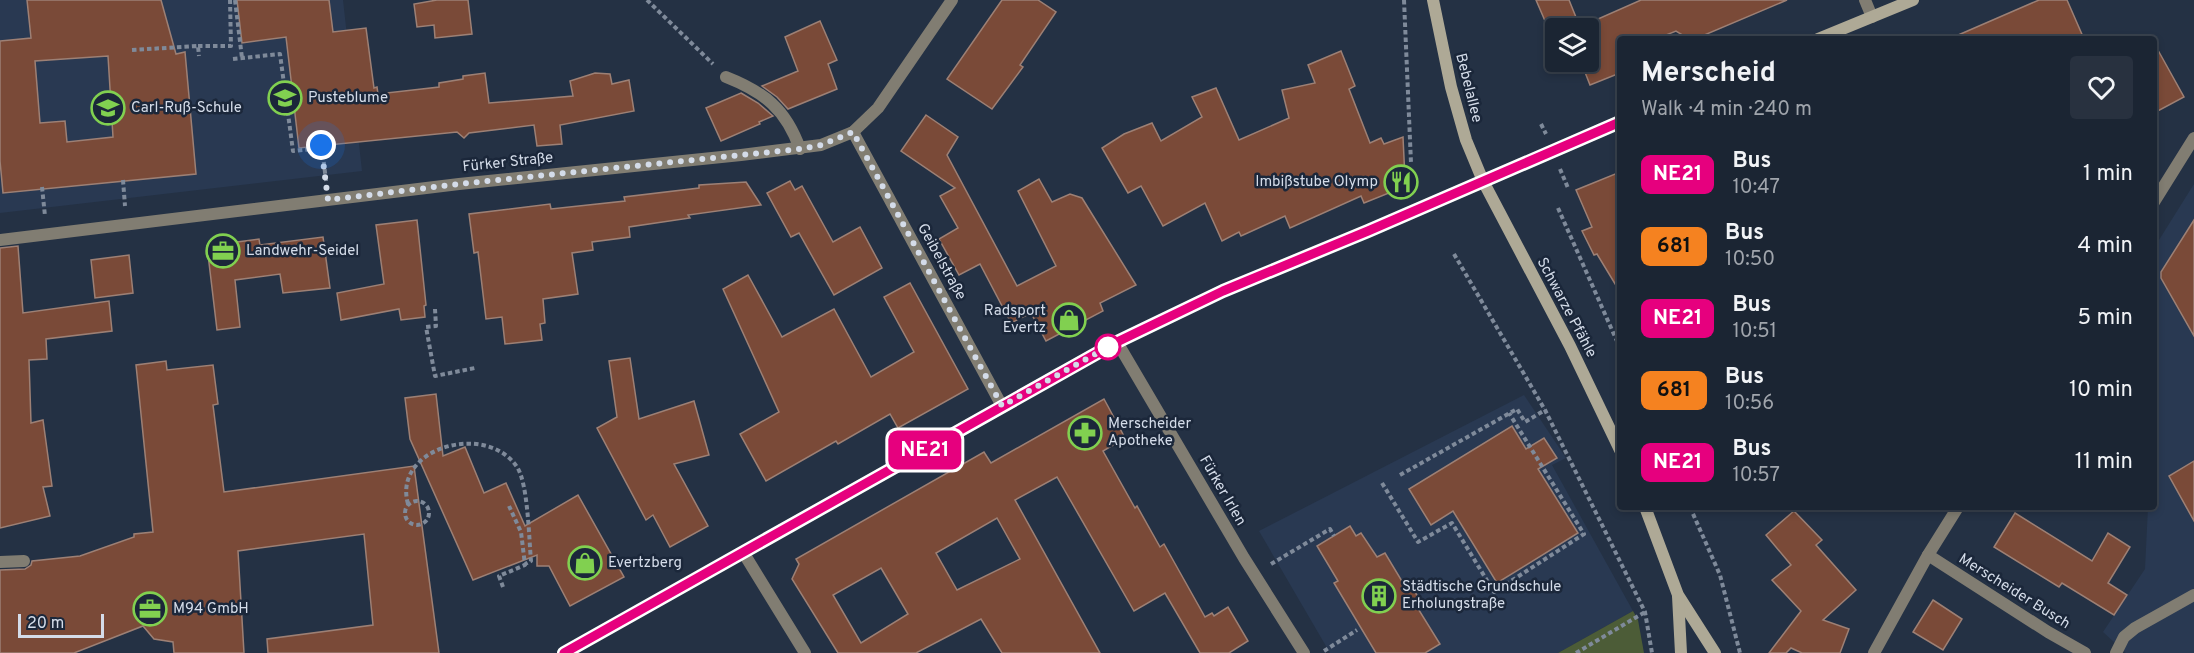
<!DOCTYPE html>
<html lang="en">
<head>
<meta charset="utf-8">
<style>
  :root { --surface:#1b2533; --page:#28313f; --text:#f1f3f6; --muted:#a0a5ac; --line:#39424e }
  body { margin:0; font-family:Overpass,sans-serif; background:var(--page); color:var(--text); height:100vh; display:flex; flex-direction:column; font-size:22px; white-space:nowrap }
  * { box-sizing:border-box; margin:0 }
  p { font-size:20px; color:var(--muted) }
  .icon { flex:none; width:33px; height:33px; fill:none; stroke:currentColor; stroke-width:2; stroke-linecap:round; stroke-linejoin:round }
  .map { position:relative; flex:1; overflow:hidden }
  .side { position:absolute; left:1617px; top:36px; width:540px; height:474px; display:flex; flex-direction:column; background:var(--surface); border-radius:6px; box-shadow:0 3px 9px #0003,0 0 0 2px var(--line) }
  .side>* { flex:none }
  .badge { padding:0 12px; border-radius:9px; font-size:21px; line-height:39px }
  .buttons { position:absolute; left:1545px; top:18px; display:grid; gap:12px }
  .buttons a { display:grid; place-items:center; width:54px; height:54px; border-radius:6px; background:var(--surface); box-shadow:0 3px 9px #0003,0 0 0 2px var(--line); font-size:30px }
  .scale { position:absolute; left:18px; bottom:15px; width:86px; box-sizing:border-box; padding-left:6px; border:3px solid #d4dce9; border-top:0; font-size:16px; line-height:21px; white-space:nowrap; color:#d4dce9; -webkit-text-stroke:4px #1b273a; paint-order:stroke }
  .you { position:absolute; width:30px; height:30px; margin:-15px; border:4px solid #fff; border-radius:50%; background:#1a73e8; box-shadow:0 0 0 9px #1a73e833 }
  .map>.badge { position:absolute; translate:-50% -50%; box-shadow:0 0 0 3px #fff }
  .round { display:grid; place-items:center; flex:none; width:63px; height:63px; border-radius:6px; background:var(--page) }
  .summary { display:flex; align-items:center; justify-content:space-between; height:102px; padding:0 24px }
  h1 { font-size:28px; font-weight:700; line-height:45px }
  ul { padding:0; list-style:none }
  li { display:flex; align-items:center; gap:18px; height:72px; padding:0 24px }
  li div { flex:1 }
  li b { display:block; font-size:22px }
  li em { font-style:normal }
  li .badge { min-width:66px; font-weight:700; text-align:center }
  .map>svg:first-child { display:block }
</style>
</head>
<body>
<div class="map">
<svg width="2194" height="653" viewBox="0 0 2194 653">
  <rect width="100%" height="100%" fill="#243144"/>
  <g fill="#293952">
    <polygon points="0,0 343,0 362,171 0,213"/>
    <polygon points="2194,184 2194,653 2126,653 2103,632 2145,569 2148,507 2154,507 2154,248"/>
    <polygon points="1524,395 1566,458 1552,465 1633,611 1558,653 1330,653 1259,531"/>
  </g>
  <polygon fill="#4c5c37" points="1633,611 1638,620 1644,653 1558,653"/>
  <g fill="#7a4a38" stroke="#9d8075" stroke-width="1.5" fill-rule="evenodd">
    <path d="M27,0H161L176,54L185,52L196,174L3,193L0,161V41L31,38ZM108,56L113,137L67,142L65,121L40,123L35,61Z"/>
    <polygon points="237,0 329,0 333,32 366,28 374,88 377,87 378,94 439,87 439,83 463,79 463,76 485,73 489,103 573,96 570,81 595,73 610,74 612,84 629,80 634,111 560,125 562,144 537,146 534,125 469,133 464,138 457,132 299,148 286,37 242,43"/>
    <polygon points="437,0 468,0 472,34 435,38 434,25 417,27 414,4"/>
    <polygon points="1002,0 1038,0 1056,12 1020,65 1023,67 992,109 947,79"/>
    <polygon points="1536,0 1569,0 1580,27 1641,0 1787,0 1695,39 1689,39 1676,31 1656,39 1620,39 1620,73 1590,85 1581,62 1588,62 1588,28 1556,28 1555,44"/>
    <polygon points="2039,0 2067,0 2084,39 1949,39"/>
    <polygon points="820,21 837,60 828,64 837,89 788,109 777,97 762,86 798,71 785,37"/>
    <polygon points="2154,43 2184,97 2154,113"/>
    <polygon points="1341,51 1355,86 1349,89 1370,143 1381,138 1384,144 1403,137 1405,179 1399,189 1364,203 1361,196 1290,228 1285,216 1241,236 1239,232 1222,241 1205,203 1163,226 1141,186 1128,193 1102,148 1124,134 1152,123 1161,141 1202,117 1192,97 1216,88 1239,140 1289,118 1282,90 1315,83 1308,65"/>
    <polygon points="741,93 758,103 773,116 759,122 760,124 721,141 706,108"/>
    <polygon points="926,115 958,137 947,155 1017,286 1056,266 1018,191 1039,179 1052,202 1070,194 1082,198 1136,285 1100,303 1103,311 1046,341 1031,313 1011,323 980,264 959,275 939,239 958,228 940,196 955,188 901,151"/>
    <polygon points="1620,172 1620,292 1597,254 1594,255 1582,231 1592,227 1576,190"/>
    <polygon points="790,181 795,190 802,186 833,242 860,227 882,268 834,295 799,233 791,237 767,193"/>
    <polygon points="746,182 761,205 688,215 690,218 629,227 630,237 592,242 593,250 572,253 578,294 543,299 545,323 540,324 542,340 505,344 502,317 486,319 478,252 474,253 469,214 550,204 551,209 625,201 624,197 699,188 699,185"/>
    <polygon points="417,220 426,305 424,306 425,317 401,320 399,309 341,320 337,293 384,284 376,225"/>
    <polygon points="2194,220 2194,336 2161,278 2161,272"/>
    <polygon points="323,237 330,288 283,293 280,274 235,280 240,327 217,330 207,246 259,239 260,245"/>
    <polygon points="18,246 23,313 109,301 112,331 46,339 47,359 29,360 31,423 43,420 52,486 43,487 50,516 0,528 0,248"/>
    <polygon points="129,255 133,293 95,298 91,260"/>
    <polygon points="748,275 782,337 834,309 871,377 914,352 884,297 910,283 968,389 898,428 890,414 838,444 836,441 766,481 740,434 779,412 723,289"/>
    <polygon points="630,358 639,419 694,401 709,455 674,464 708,526 670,547 653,515 646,520 597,428 617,417 609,361"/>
    <polygon points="166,361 167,370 213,365 218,404 213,405 224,492 414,466 439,653 268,653 267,639 373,625 364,534 238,551 244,653 174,653 173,642 154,639 143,626 74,653 0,653 0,570 25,569 31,565 32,561 80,556 134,537 134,534 153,532 136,365"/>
    <polygon points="436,394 443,456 465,447 484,493 506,483 525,526 578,495 624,577 570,606 549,566 537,566 537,555 473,580 410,439 405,398"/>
    <path d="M1104,399L1125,438L1103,451L1135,508L1137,506L1160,547L1164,544L1205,617L1212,613L1214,616L1228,607L1248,641L1229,653H1200L1165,593L1134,611L1057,477L1015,500L1100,653H1002L981,619L916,653H838L792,579L799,564L796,559L984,452L991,463ZM997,518L1020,559L957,590L936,553ZM881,568L908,614L861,643L833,595Z"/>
    <polygon points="1512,426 1526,449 1544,438 1557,458 1538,469 1578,533 1497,583 1453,511 1431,525 1409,489"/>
    <polygon points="2194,461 2194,521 2169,476"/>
    <polygon points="1794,511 1822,540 1816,545 1856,590 1823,620 1849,629 1840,653 1802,653 1791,648 1786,653 1769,653 1801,611 1772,580 1791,565 1766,535"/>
    <polygon points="2015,513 2092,561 2108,533 2130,547 2108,583 2127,595 2114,615 2062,583 2059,587 1994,547"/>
    <polygon points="1350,526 1356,536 1361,533 1377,557 1385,553 1406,588 1411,585 1422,604 1417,607 1440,644 1425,653 1376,653 1334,583 1338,581 1317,546"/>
    <polygon points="1933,600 1962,619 1943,650 1913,632"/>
  </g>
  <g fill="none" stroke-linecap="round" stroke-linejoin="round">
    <g stroke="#7f8a9a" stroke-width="4" stroke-dasharray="4.5 3" stroke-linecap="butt">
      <polyline points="235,0 242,58"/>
      <polyline points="647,0 713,64"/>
      <polyline points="1404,0 1411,163"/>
      <polyline points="198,46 231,46 230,0"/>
      <polyline points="132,50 198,46 199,56"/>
      <polyline points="233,59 280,54 293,151 322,148"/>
      <polyline points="1541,124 1546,134"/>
      <polyline points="322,147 326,181"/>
      <polyline points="1560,169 1568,188"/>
      <polyline points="123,180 125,206"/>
      <polyline points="42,187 45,216"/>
      <polyline points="1558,208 1620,348"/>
      <polyline points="1454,254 1545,410 1605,531 1645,612 1652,653"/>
      <polyline points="435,309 436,326 426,327 435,376 475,368"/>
      <polyline points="1400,475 1517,409 1525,422 1545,410"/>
      <polyline points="1382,483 1418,542 1452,523 1494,592 1584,534 1509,413"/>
      <circle cx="417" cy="513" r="12"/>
      <path d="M408,504C392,448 486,421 517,467C528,483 529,539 531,561L525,564"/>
      <polyline points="1690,507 1720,575 1740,653"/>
      <polyline points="1271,564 1330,529 1334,536"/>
      <polyline points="503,587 499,576 525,565 521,532 509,506"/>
      <polyline points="1324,651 1357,630"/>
      <polyline points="1576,653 1645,612"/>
    </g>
    <g stroke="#817d72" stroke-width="12">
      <polyline points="1865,0 1872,17"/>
      <path d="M726,77C764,92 786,109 800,149"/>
      <polyline points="0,562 24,561"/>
      <polyline points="2116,653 2124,637 2135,628 2194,595"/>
    </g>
    <g stroke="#817d72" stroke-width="12">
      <polyline points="853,132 1002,406"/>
      <polyline points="2154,202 2194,138"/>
      <polyline points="0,240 459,184 741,155 821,145 853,132 878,108 952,0"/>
      <polyline points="1117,342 1244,558 1304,653"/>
      <polyline points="743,552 805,653"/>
      <polyline points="1928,555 2048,632 2085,653"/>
      <polyline points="1874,653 1928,555 1958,507"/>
    </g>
    <g stroke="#aea996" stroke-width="12">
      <polyline points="1433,0 1451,87 1466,140 1483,181 1570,346 1620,450"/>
      <polyline points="1818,39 1913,0"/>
      <polyline points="1645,507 1678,595 1715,653"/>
      <polyline points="1678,596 1681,653"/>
      <polyline points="564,653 1117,342 1223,291 1368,231 1620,122"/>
    </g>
  </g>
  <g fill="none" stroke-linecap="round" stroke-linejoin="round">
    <defs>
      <polyline id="line" points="564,653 1117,342 1223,291 1368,231 1620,122"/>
    </defs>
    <use href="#line" stroke="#fff" stroke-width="14"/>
    <use href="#line" stroke="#e6007e" stroke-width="9"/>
    <polyline stroke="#d4dce9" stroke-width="6" stroke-dasharray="0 10.8" points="321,145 328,200 459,184 800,149 821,145 853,132 1002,406 1117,342 1108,347"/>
  </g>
  <defs>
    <symbol id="school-ring" viewBox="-11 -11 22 22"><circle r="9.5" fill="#1b273a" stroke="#81d050" stroke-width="1.5"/><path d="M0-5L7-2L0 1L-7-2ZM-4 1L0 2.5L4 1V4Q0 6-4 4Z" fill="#81d050"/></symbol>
    <symbol id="restaurant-ring" viewBox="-11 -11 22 22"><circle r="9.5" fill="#1b273a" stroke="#81d050" stroke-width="1.5"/><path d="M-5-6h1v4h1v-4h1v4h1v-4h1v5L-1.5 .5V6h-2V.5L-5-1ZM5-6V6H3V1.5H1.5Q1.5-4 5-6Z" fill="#81d050"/></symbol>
    <symbol id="office-ring" viewBox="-11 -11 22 22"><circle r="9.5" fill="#1b273a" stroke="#81d050" stroke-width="1.5"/><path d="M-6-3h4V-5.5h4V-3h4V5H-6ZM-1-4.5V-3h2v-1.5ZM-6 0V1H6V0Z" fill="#81d050"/></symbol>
    <symbol id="shop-ring" viewBox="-11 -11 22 22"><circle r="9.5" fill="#1b273a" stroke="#81d050" stroke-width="1.5"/><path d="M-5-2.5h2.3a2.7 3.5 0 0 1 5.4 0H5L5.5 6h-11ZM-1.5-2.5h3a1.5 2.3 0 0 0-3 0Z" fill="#81d050"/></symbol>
    <symbol id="pharmacy-ring" viewBox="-11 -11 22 22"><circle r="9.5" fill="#1b273a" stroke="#81d050" stroke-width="1.5"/><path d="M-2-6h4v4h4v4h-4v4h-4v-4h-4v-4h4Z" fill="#81d050"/></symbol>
    <symbol id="building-ring" viewBox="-11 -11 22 22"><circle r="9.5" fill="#1b273a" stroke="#81d050" stroke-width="1.5"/><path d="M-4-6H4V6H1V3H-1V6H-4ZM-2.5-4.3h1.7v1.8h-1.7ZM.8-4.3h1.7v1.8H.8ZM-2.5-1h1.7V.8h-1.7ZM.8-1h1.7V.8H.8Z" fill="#81d050"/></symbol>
  </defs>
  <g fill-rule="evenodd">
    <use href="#school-ring" x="266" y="79" width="38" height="38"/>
    <use href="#school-ring" x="89" y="89" width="38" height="38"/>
    <use href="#restaurant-ring" x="1382" y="163" width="38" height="38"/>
    <use href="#office-ring" x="204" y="232" width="38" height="38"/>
    <use href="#shop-ring" x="1050" y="301" width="38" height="38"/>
    <use href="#pharmacy-ring" x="1066" y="414" width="38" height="38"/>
    <use href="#shop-ring" x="566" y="544" width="38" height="38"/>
    <use href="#building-ring" x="1360" y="577" width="38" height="38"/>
    <use href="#office-ring" x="131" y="590" width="38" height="38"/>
  </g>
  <circle fill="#fff" stroke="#e6007e" stroke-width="3" cx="1108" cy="347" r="12"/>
  <g text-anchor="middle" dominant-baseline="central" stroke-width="5" stroke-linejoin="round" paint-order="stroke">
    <g font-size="15" fill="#d4dce9" stroke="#1b273a">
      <text transform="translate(1468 88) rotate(76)">Bebelallee</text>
      <text transform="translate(508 163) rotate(-6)">Fürker Straße</text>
      <text transform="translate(941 262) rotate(61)">Geibelstraße</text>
      <text transform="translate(1566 308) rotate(62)">Schwarze Pfähle</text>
      <text transform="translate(1222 491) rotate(60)">Fürker Irlen</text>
      <text transform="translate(2014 592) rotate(32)">Merscheider Busch</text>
    </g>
    <g font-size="15" fill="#d4dce9" stroke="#1b273a" text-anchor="start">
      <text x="308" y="98">Pusteblume</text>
      <text x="131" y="108">Carl-Ruß-Schule</text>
      <text x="1378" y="182" text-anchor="end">Imbißstube Olymp</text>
      <text x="246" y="251">Landwehr-Seidel</text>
      <text x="1046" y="311" text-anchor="end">Radsport<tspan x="1046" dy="17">Evertz</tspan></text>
      <text x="1108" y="424">Merscheider<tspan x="1108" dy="17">Apotheke</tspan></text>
      <text x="608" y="563">Evertzberg</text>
      <text x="1402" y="587">Städtische Grundschule<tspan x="1402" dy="17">Erholungstraße</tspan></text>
      <text x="173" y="609">M94 GmbH</text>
    </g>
  </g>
</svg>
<div class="buttons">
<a><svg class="icon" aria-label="layers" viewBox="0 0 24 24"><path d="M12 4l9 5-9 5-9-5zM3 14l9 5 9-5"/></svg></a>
</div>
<div class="scale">20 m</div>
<div class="you" style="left:321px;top:145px"></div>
<b class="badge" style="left:925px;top:450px;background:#e6007e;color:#fff">NE21</b>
<section class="side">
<div class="summary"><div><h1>Merscheid</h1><p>Walk · 4 min · 240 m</p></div><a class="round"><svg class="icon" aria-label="heart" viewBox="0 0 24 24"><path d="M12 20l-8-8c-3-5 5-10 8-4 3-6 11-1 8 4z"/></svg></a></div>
<ul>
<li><span class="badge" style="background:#e6007e;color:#fff">NE21</span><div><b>Bus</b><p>10:47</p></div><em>1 min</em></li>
<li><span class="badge" style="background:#f58220;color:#111">681</span><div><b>Bus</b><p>10:50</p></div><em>4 min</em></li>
<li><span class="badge" style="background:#e6007e;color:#fff">NE21</span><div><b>Bus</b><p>10:51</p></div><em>5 min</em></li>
<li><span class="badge" style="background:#f58220;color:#111">681</span><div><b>Bus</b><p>10:56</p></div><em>10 min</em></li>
<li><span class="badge" style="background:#e6007e;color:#fff">NE21</span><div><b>Bus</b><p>10:57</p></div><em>11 min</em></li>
</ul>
</section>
</div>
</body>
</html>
